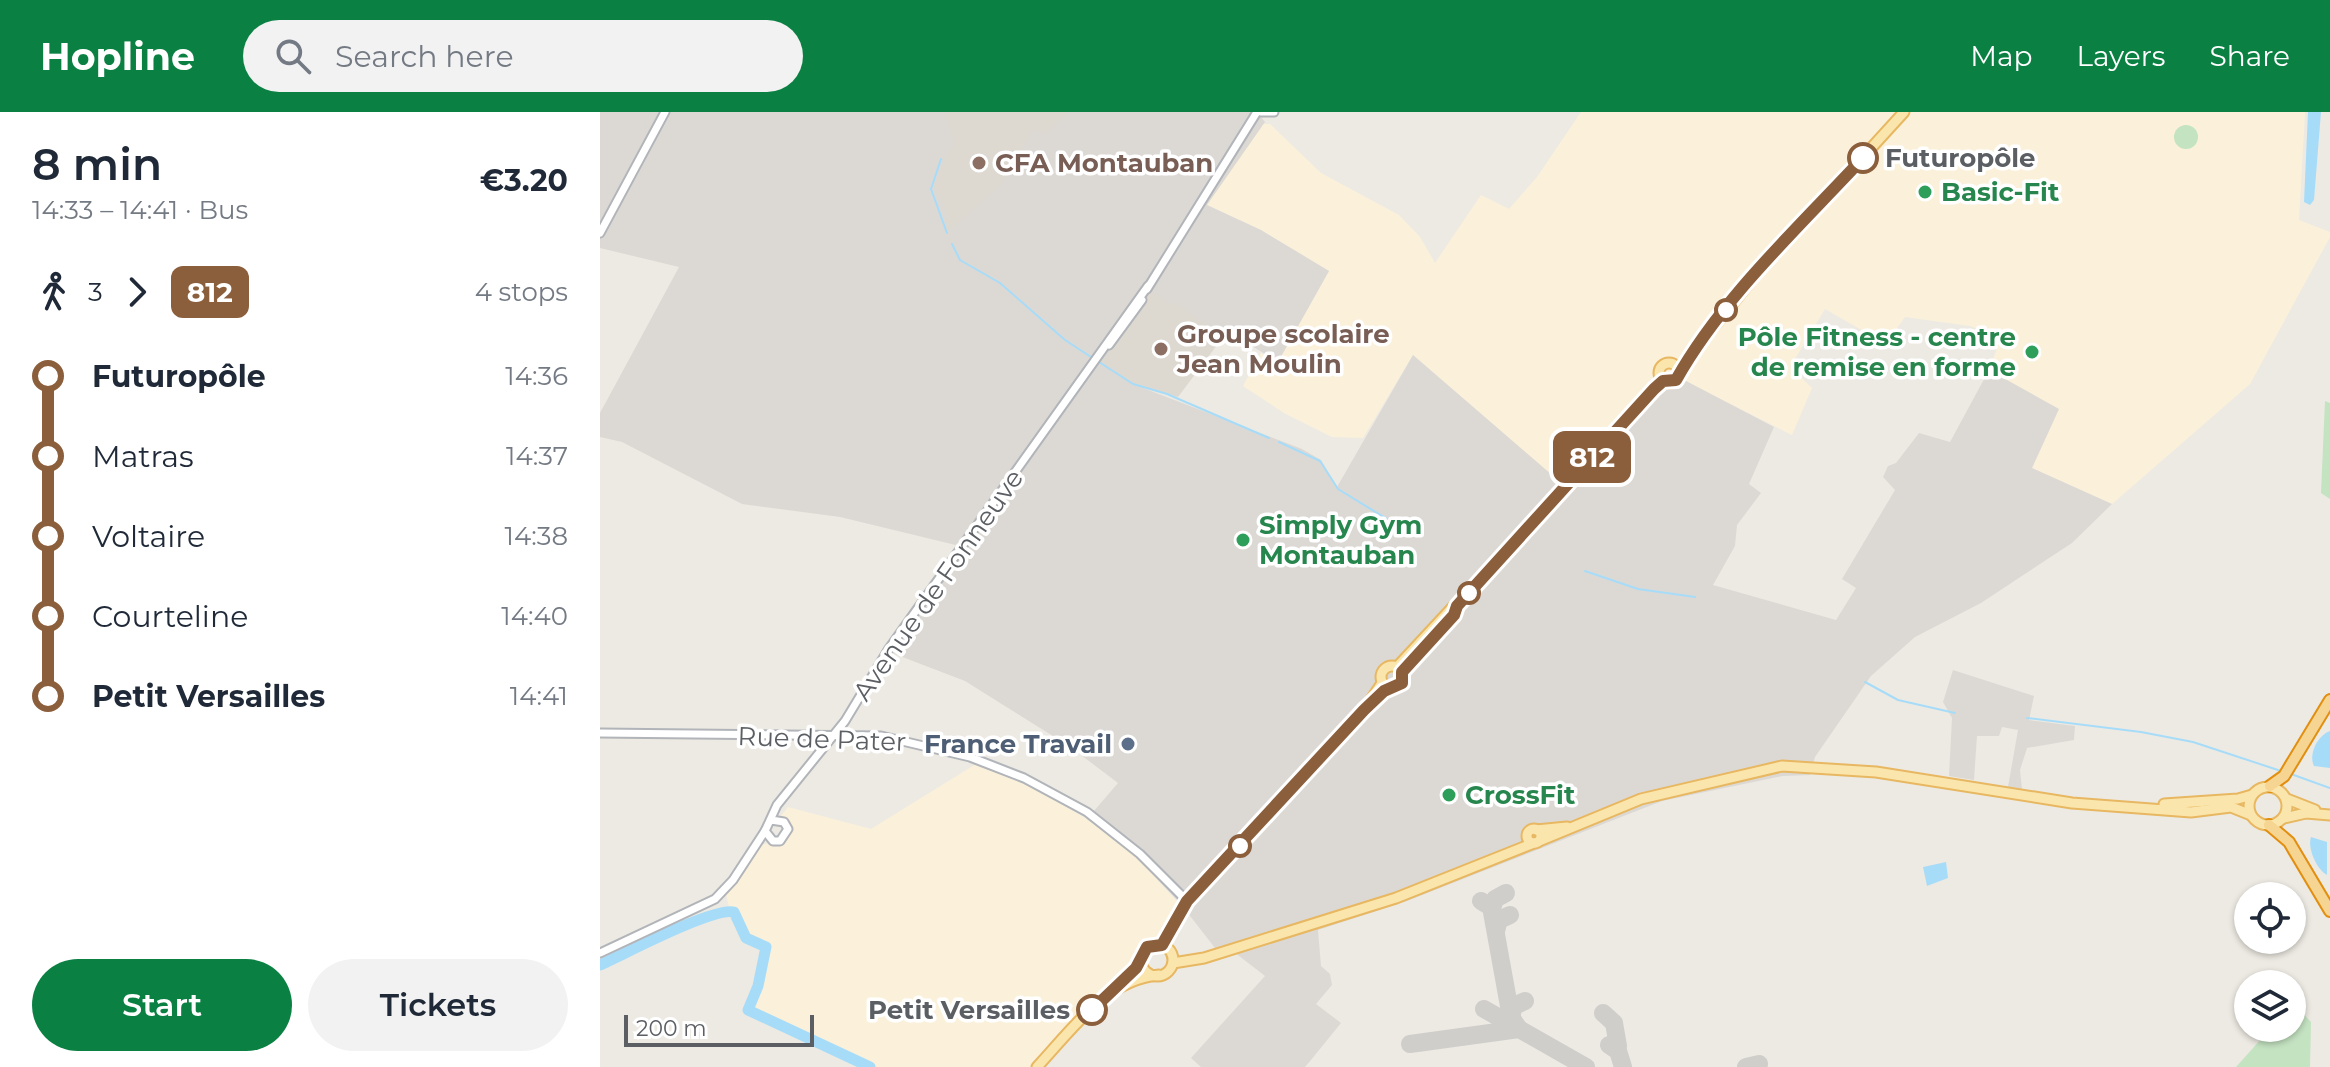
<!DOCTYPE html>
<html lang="en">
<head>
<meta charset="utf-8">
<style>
  :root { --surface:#fff; --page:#f2f2f3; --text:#1f2937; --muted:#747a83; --accent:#0b8043 }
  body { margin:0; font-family:Montserrat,sans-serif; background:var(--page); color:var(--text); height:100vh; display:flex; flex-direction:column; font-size:30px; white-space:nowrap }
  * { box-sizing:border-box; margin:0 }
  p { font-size:26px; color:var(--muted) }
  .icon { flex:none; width:44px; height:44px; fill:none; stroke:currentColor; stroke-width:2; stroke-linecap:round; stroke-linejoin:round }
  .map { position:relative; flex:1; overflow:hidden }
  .sheet { display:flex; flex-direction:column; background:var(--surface); width:600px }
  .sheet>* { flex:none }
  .badge { padding:0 16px; border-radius:12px; font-size:28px; line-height:52px }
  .controls { position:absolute; left:1634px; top:770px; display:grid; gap:16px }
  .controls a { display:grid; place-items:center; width:72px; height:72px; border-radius:50%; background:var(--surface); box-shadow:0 2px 6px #0004; font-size:40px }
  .scale { position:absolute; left:24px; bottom:20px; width:190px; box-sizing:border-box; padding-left:8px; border:4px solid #5b5f63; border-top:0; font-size:22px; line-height:28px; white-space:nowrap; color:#5b5f63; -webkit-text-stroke:6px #fff; paint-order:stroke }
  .map>.badge { position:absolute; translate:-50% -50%; box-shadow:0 0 0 4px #fff }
  .legs { display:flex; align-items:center; gap:12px; height:88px; padding:0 32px; font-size:26px }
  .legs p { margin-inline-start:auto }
  .headline { display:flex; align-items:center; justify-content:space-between; height:136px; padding:0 32px }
  h1 { font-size:44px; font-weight:600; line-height:60px }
  .cta { display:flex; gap:16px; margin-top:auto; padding:16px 32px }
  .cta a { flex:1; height:92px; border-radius:48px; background:var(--accent); color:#fff; font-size:32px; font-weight:600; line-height:92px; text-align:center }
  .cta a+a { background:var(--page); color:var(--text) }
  ul { padding:0 32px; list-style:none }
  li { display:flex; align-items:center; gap:28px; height:80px; font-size:30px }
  li i { display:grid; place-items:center; width:12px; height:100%; margin:0 10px; background:currentColor }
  li i::after { content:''; width:20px; height:20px; margin:-10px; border:6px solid; border-radius:50%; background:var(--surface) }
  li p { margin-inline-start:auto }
  li:first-child i { background:linear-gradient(#0000 50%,currentColor 0) }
  li:last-child i { background:linear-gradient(currentColor 50%,#0000 0) }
  header { display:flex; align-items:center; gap:48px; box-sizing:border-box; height:112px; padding:0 40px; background:var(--accent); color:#fff }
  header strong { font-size:38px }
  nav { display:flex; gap:44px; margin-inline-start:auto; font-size:28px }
  .search { width:560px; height:72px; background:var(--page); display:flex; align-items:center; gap:20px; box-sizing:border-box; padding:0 28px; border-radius:44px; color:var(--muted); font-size:30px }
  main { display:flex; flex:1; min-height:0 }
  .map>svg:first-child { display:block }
</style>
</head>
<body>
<header>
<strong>Hopline</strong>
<div class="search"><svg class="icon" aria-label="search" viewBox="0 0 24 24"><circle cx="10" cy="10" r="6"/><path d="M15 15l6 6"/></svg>Search here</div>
<nav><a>Map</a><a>Layers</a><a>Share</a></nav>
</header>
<main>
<section class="sheet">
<div class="headline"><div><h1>8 min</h1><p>14:33 – 14:41 · Bus</p></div><b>€3.20</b></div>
<div class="legs"><svg class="icon" aria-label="walk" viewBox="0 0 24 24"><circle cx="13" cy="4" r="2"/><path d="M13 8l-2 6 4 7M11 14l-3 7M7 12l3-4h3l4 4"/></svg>3<svg class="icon" aria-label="forward" viewBox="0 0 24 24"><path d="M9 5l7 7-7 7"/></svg><b class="badge" style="background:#8b5e3c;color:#fff">812</b><p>4 stops</p></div>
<ul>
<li><i style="color:#8b5e3c"></i><b>Futuropôle</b><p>14:36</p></li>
<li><i style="color:#8b5e3c"></i><span>Matras</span><p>14:37</p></li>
<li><i style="color:#8b5e3c"></i><span>Voltaire</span><p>14:38</p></li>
<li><i style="color:#8b5e3c"></i><span>Courteline</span><p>14:40</p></li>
<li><i style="color:#8b5e3c"></i><b>Petit Versailles</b><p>14:41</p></li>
</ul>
<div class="cta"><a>Start</a><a>Tickets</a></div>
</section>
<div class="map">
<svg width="1730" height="955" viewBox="0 0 1730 955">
  <rect width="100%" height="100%" fill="#edeae3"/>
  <g fill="#fbf1da">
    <polygon points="981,0 1705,0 1699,108 1730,120 1730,125 1650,272 1512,392 1432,356 1459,297 1389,258 1401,226 1370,214 1305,205 1286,232 1225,197 1190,255 1212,276 1192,323 1069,261 1039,285 959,370 813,243 763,326 732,325 684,301 643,274 661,241 678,250 729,159 661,118 607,93 661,12 670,12 721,61 799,103 820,125 835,151 881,83 909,97 937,65"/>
    <polygon points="376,652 438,678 487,707 536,744 583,796 559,832 544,838 536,856 520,874 437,955 270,955 148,898 158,874 166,835 144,823 137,805 130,799 125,778 148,744 161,733 180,729 188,717 181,704 188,695 271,717"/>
  </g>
  <g fill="#dcd9d5">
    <polygon points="0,0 657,0 665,10 607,93 661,118 729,159 678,250 627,219 623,225 575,191 538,274 702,337 721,348 737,375 813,243 959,369 1039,285 1069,260 1174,315 1149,372 1161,381 1137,413 1135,434 1113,473 1236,508 1256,476 1242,467 1295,378 1283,365 1288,354 1296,351 1319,321 1350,330 1389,258 1459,297 1432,356 1512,392 1472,431 1381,491 1315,525 1271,564 1215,645 1210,663 1183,664 1062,689 807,789 718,818 721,854 730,862 732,873 716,892 741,911 711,948 705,955 601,955 591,946 665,864 625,833 615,836 580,791 536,744 487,707 518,671 469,634 365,569 292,541 368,436 240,405 142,392 22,330 0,325 0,301 79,155 0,136"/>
    <polygon points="1353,558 1434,584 1429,608 1475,614 1474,628 1427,636 1420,658 1422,677 1408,675 1418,618 1402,615 1399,624 1377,624 1374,668 1349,664 1352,606 1343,590"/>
  </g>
  <g fill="#ddd9d1">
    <polygon points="344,0 466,0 466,1 445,23 433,17 401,73 348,120 348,104 334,72 354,30"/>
    <polygon points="550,178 572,193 575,190 623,225 578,285 538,274 500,249"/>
  </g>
  <g fill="#c4e3c1">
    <circle cx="1586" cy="25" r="12"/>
    <polygon points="1725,289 1730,291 1730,387 1721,381"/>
    <polygon points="1693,891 1711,910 1710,955 1636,955 1671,916 1692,916"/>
  </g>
  <g fill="#a7dcf9">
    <polygon points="1708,0 1721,0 1714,88 1710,93 1704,90"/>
    <path d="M1730,619V656L1714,654C1708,642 1718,623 1730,619Z"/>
    <path d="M1711,725L1727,730V763C1717,758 1707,736 1711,725Z"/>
    <polygon points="1346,750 1348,766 1327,774 1323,755"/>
  </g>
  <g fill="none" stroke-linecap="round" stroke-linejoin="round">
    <g stroke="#a7dcf9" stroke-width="2">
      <polyline points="341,47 331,77 347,121"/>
      <polyline points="352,132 360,148 400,171 465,228 491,245"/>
      <polyline points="499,250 533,272 567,282 669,326"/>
      <polyline points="679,330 720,349 738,377 800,415"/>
      <polyline points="985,459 1038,477 1095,485"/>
      <polyline points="1265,570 1298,588 1355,601"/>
      <polyline points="1427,606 1541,620 1593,630 1681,659"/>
      <polyline points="1691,662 1730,676"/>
    </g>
    <path stroke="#a7dcf9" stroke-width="11" d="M0,853C25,842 113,795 134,800L146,826L166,835L158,874L148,898L270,955"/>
    <g stroke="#d0cecb" stroke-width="18">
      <polyline points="881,789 891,795 911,905 919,917"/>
      <polyline points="892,797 895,787 906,781"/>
      <polyline points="896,819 899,808 910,803"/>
      <polyline points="884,897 986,955"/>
      <polyline points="1003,901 1014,911 1018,934"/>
      <polyline points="911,905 914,894 925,889"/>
      <polyline points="810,932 919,917"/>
      <polyline points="1009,933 1018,939 1023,955"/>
      <polyline points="1146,955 1159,952"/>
    </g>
    <defs>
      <g id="tertiary">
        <polyline points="661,0 674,0"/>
        <polyline points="0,121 65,0"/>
        <polyline points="547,177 657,0"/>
        <polyline points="509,233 542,188"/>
        <polyline points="0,621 281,624 370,645 424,666 487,700 540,742 587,789"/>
        <polyline points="171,708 184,710 188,717 180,729 173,729 165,719 177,693 245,609 288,538 548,174"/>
        <polyline points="0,841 115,787 133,768 165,719"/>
      </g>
      <g id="primary">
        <circle cx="1069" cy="261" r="10"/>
        <polyline points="1079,258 1159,159 1304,0"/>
        <circle cx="792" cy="565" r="11"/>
        <polyline points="797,555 1063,269"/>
        <circle cx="1668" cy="694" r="19"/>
        <polyline points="1687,687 1715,698"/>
        <polyline points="1564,692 1638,687 1652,683"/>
        <polyline points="1684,706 1706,701 1730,703"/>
        <circle cx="934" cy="724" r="7"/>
        <polyline points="936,718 967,715"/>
        <polyline points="939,729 1041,687 1182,654 1276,660 1472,691 1591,700 1631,695 1651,703"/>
        <circle cx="557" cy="848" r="16"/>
        <polyline points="562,833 587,789 764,598 782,571"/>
        <polyline points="573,851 604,846 796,786 934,731"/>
        <path d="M437,955C471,919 506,867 559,863"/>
      </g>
      <g id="motorway">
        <polyline points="1670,674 1684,664 1730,588"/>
        <polyline points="1669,713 1689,730 1730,799"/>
      </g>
    </defs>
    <use href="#tertiary" stroke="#b1b4b8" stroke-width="11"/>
    <use href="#primary" stroke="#e8b761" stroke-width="13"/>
    <use href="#motorway" stroke="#e28e0f" stroke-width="14"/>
    <use href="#tertiary" stroke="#fff" stroke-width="7"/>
    <use href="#primary" stroke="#fae6ac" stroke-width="9"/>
    <use href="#motorway" stroke="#f6d491" stroke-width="10"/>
  </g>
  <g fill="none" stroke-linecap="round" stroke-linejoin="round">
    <defs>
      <path id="line-1" d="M492,898L536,856L547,835L562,833L587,789L764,598L784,579L802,571V560L854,503L857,494L1054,277L1063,269L1076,268C1122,186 1198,116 1263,46"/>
    </defs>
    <use href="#line-1" stroke="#fff" stroke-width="18"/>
    <use href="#line-1" stroke="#8b5e3c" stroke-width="12"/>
  </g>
  <g fill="#fff" stroke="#8b5e3c" stroke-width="4">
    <circle cx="1263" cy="46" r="14"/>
    <circle cx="1126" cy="198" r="10"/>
    <circle cx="869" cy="481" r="10"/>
    <circle cx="640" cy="734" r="10"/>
    <circle cx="492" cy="898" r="14"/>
  </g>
  <g fill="#8d6e63" stroke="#fff" stroke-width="3">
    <circle cx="379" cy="51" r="8"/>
    <circle cx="561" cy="237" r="8"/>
  </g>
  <g fill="#2e9e5b" stroke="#fff" stroke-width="3">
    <circle cx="1325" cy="80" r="8"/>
    <circle cx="1432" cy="240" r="8"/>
    <circle cx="643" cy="428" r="8"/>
    <circle cx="849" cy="683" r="8"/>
  </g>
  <circle fill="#5c6f8a" stroke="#fff" stroke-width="3" cx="528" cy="632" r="8"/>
  <g text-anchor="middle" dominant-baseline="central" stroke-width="7" stroke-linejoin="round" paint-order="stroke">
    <g font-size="26" font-weight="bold" fill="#5b5f63" stroke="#fff" text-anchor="start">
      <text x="1285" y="46">Futuropôle</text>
      <text x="470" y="898" text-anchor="end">Petit Versailles</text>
    </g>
    <g font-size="26" font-weight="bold" fill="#785e54" stroke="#fff" text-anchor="start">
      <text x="395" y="51">CFA Montauban</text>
      <text x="577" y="222">Groupe scolaire<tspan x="577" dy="30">Jean Moulin</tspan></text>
    </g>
    <g font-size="26" font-weight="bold" fill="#27864d" stroke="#fff" text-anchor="start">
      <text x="1341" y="80">Basic-Fit</text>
      <text x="1416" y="225" text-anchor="end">Pôle Fitness - centre<tspan x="1416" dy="30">de remise en forme</tspan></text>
      <text x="659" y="413">Simply Gym<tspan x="659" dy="30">Montauban</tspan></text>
      <text x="865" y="683">CrossFit</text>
    </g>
    <g font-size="26" fill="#5b5f63" stroke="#fff">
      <text transform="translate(338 473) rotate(-55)">Avenue de Fonneuve</text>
      <text transform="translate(222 627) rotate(2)">Rue de Pater</text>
    </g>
    <g font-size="26" font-weight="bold" fill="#4e5e75" stroke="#fff" text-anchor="end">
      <text x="512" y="632">France Travail</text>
    </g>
  </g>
</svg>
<div class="controls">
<a><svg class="icon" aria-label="locate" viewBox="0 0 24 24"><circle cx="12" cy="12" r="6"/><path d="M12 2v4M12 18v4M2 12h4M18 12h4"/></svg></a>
<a><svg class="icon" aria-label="layers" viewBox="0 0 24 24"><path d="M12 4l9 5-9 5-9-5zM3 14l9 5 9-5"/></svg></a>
</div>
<div class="scale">200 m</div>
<b class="badge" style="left:992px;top:345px;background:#8b5e3c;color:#fff">812</b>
</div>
</main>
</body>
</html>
